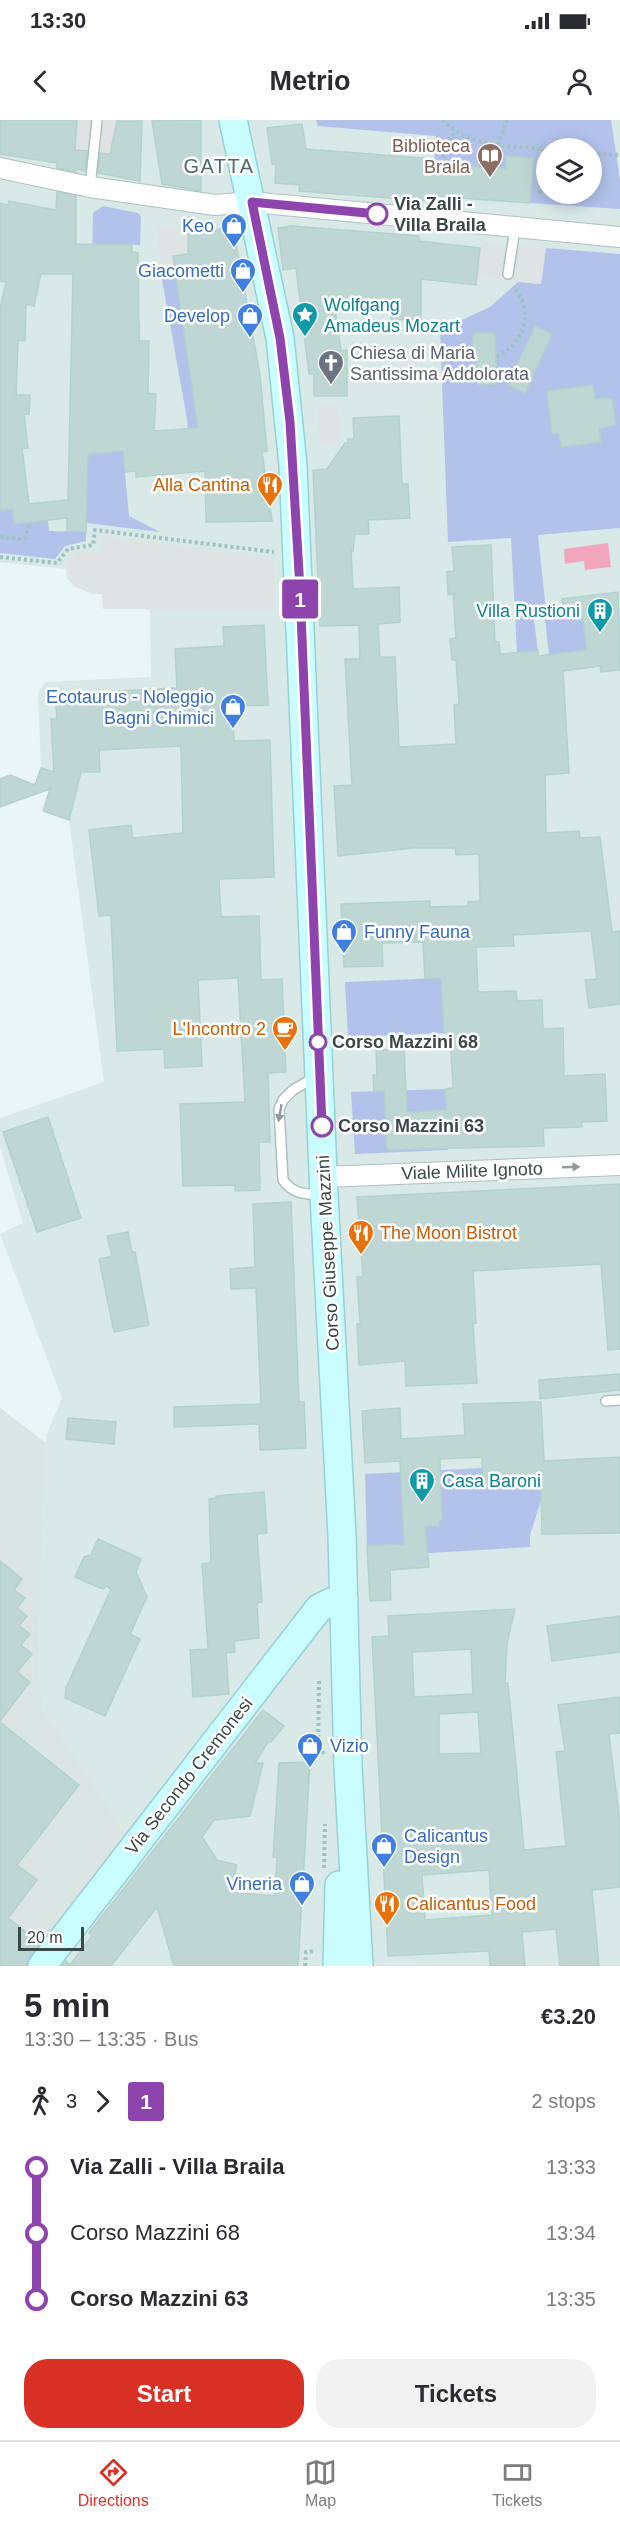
<!DOCTYPE html>
<html lang="en">
<head>
<meta charset="utf-8">
<style>
  :root { --surface:#fff; --page:#f2f2f3; --text:#2b2b33; --muted:#7c7c81; --line:#e1e1e2; --accent:#d93025 }
  body { margin:0; font-family:Helvetica,sans-serif; background:var(--page); color:var(--text); height:100vh; display:flex; flex-direction:column; font-size:22px; white-space:nowrap }
  * { box-sizing:border-box; margin:0 }
  p { font-size:20px; color:var(--muted) }
  .icon { flex:none; width:33px; height:33px; fill:none; stroke:currentColor; stroke-width:2; stroke-linecap:round; stroke-linejoin:round }
  .map { position:relative; height:1846px; overflow:hidden }
  .sheet { display:flex; flex-direction:column; background:var(--surface); flex:1 }
  .sheet>* { flex:none }
  .badge { padding:0 12px; border-radius:4px; font-size:21px; line-height:39px }
  .buttons { position:absolute; left:536px; top:18px; display:grid; gap:12px }
  .buttons a { display:grid; place-items:center; width:66px; height:66px; border-radius:50%; background:var(--surface); box-shadow:0 3px 15px #0003; font-size:30px }
  .scale { position:absolute; left:18px; bottom:15px; width:66px; box-sizing:border-box; padding-left:6px; border:3px solid #384947; border-top:0; font-size:16px; line-height:21px; white-space:nowrap; color:#384947; -webkit-text-stroke:4px #fff; paint-order:stroke }
  .map>.badge { position:absolute; translate:-50% -50%; box-shadow:0 0 0 3px #fff }
  .legs { display:flex; align-items:center; gap:9px; height:66px; padding:0 24px; font-size:20px }
  .legs p { margin-inline-start:auto }
  .summary { display:flex; align-items:center; justify-content:space-between; height:102px; padding:0 24px }
  h1 { font-size:33px; font-weight:700; line-height:45px }
  .button { display:flex; gap:12px; margin-top:auto; padding:12px 24px }
  .button a { flex:1; height:69px; border-radius:24px; background:var(--accent); color:#fff; font-size:24px; font-weight:700; line-height:69px; text-align:center }
  .button a+a { background:var(--page); color:var(--text) }
  ul { padding:0 24px; list-style:none }
  li { display:flex; align-items:center; gap:21px; height:66px; font-size:22px }
  li i { display:grid; place-items:center; width:9px; height:100%; margin:0 8px; background:currentColor }
  li i::after { content:''; width:15px; height:15px; margin:-8px; border:4px solid; border-radius:50%; background:var(--surface) }
  li p { margin-inline-start:auto }
  li:first-child i { background:linear-gradient(#0000 50%,currentColor 0) }
  li:last-child i { background:linear-gradient(currentColor 50%,#0000 0) }
  .status { display:flex; justify-content:space-between; align-items:center; height:42px; padding:0 30px; background:var(--surface); direction:ltr }
  .status svg { height:16px; fill:currentColor }
  header { display:flex; justify-content:space-between; align-items:center; height:78px; padding:0 24px; background:var(--surface); font-size:27px; font-weight:700 }
  .dock { display:flex; justify-content:space-around; align-items:center; height:84px; border-top:2px solid var(--line); background:var(--surface); font-size:16px; color:var(--muted) }
  .dock a { display:grid; justify-items:center; gap:3px }
  .dock .selected { color:var(--accent) }
  .map>svg:first-child { display:block }
</style>
</head>
<body>
<div class="status"><b>13:30</b><svg viewBox="0 0 49 12"><path d="M0 12V9h3v3zM5 12V6h3v6zM10 12V3h3v9zM15 12V0h3v12zM26 1h20v11H26zM47 4h2v5h-2z"/></svg></div>
<header><svg class="icon" aria-label="back" viewBox="0 0 24 24"><path d="M15 5l-7 7 7 7"/></svg>Metrio<svg class="icon" aria-label="person" viewBox="0 0 24 24"><circle cx="12" cy="8" r="4"/><path d="M4 21q1-7 8-7t8 7"/></svg></header>
<div class="map">
<svg width="620" height="1846" viewBox="0 0 620 1846">
  <rect width="100%" height="100%" fill="#eaf5f5"/>
  <path fill="#d8e9e8" fill-rule="evenodd" d="M0,0H620V1846H45L140,1723L125,1712L44,1591L38,1550L46,1316L62,1278L0,1114L23,1103L0,1027V998L104,962L69,700L43,691L50,670L35,665L41,648L38,573L45,562L151,557L150,489H103L102,474H93L74,466L67,458L66,449L0,442ZM546,28H591V74H546Z"/>
  <polygon fill="#dbe5e3" points="0,1288 46,1323 38,1550 44,1591 125,1712 136,1720 39,1846 0,1846"/>
  <g fill="#b2c2ea" fill-rule="evenodd">
    <path d="M316,0H611L620,60V89L530,83L533,38L507,36L506,49L434,44L436,16L318,6ZM546,28H591V74H546Z"/>
    <polygon points="103,86 138,93 141,97 140,125 108,124 107,160 124,203 140,204 139,221 132,221 89,290 93,93"/>
    <path d="M546,128L620,134V408L538,415L546,491L533,493L538,531L517,533L511,418L448,422L440,210L490,187L518,162L541,164ZM535,206L552,214L525,273L508,265ZM595,279H612L615,304L599,308L600,322L561,327L559,313H552L549,286Z"/>
    <polygon points="175,152 203,336 124,342 129,396 160,412 86,403 88,334 189,326 187,299 161,154"/>
    <polygon points="12,389 14,404 48,400 49,411 86,412 86,421 65,426 55,439 0,433 0,390"/>
    <polygon points="582,495 587,530 549,535 545,500"/>
    <polygon points="441,858 444,913 348,917 345,862"/>
    <polygon points="445,969 448,1030 355,1034 351,972"/>
    <polygon points="482,1348 483,1369 545,1368 530,1415 530,1427 380,1436 379,1425 367,1426 365,1354"/>
  </g>
  <g fill="#dee4e3">
    <polygon points="77,0 166,0 166,1 117,1 110,34 73,30"/>
    <polygon points="157,107 187,109 188,134 173,136 175,152 161,154"/>
    <polygon points="481,122 546,128 541,164 477,157"/>
    <polygon points="317,285 338,285 340,324 320,325"/>
    <polygon points="101,416 274,437 276,490 103,489 102,474 93,474 74,466 67,458 66,450 67,442 78,431 101,431"/>
  </g>
  <polygon fill="#f2a6be" points="608,423 611,447 585,450 584,441 565,444 564,429"/>
  <g fill="#bfd7d4" stroke="#b2d2ce" stroke-width="1.5" fill-rule="evenodd">
    <polygon points="0,0 77,0 75,30 87,31 85,51 76,49 76,52 57,48 57,43 0,34"/>
    <polygon points="201,0 201,71 162,64 152,1"/>
    <polygon points="117,1 142,1 140,61 98,53 100,33 110,34"/>
    <polygon points="302,4 306,29 434,39 434,44 506,49 506,36 534,38 530,83 431,76 431,81 299,71 300,65 275,63 276,45 272,44 267,8"/>
    <path d="M57,72L76,76V124L132,125V132L138,133L139,221H149L148,273L156,274L154,311L198,308L173,136L188,134V114L233,107L260,255L267,331L262,332L272,401L206,402L205,351L136,357V351L125,352L123,331L88,334L86,412L67,411V398L14,404L12,389L0,390V189L6,162L0,161V83L8,85L9,81L56,90ZM41,154H73L68,380L29,384L22,328H28L24,294H29L30,275H16L18,220L25,221L26,184L34,186Z"/>
    <polygon points="292,106 419,116 419,121 480,128 476,165 421,159 421,199 391,200 391,186 335,188 341,231 347,230 347,276 314,276 314,254 309,254 296,148 283,150 278,108"/>
    <polygon points="535,206 552,214 525,273 508,265"/>
    <polygon points="473,213 495,213 497,264 478,265 476,239 472,239"/>
    <polygon points="593,265 595,279 612,278 616,305 599,308 601,322 561,327 559,313 552,314 547,271"/>
    <polygon points="399,296 402,364 408,364 410,398 368,400 369,414 355,414 353,431 351,430 353,469 399,467 400,502 378,504 380,537 395,537 399,627 456,624 454,585 459,584 456,540 452,540 450,519 456,518 453,474 448,475 447,452 454,451 452,427 491,425 495,522 499,522 500,534 538,531 538,536 587,530 582,495 564,497 562,479 618,472 620,550 601,552 600,546 563,551 569,653 545,655 546,713 579,711 580,718 600,717 612,812 620,811 620,884 589,888 585,860 597,859 591,811 513,815 514,826 476,827 478,872 516,871 517,881 542,880 543,909 563,908 564,956 605,954 607,1001 582,1002 582,1007 543,1008 544,1026 387,1030 384,971 374,971 373,955 377,955 376,930 404,929 407,992 446,990 445,969 453,968 450,913 444,913 441,858 425,858 423,822 382,823 383,846 344,847 341,784 430,781 430,787 468,786 468,782 480,781 479,734 456,735 455,728 413,728 338,736 334,666 352,665 345,539 360,539 359,505 320,506 313,350 327,349 345,323 348,323 348,319 354,319 353,298"/>
    <polygon points="264,505 268,585 232,586 234,621 270,620 274,757 219,759 221,797 259,796 261,860 282,859 286,952 268,953 270,1022 259,1022 260,1070 235,1071 235,1065 183,1066 180,984 245,982 238,858 198,860 202,946 165,948 164,929 117,931 111,795 99,796 89,710 131,705 133,718 183,713 181,626 99,630 100,652 81,652 69,700 43,691 50,669 0,687 0,659 10,655 35,665 41,648 54,652 51,599 57,599 55,574 177,568 175,529 224,526 223,507"/>
    <polygon points="48,997 81,1098 37,1112 3,1012"/>
    <polygon points="620,1064 620,1229 608,1230 601,1144 473,1151 476,1203 473,1204 477,1263 406,1266 405,1241 359,1245 357,1204 360,1204 357,1157 363,1157 357,1077"/>
    <polygon points="291,1082 299,1282 304,1282 306,1328 260,1330 259,1304 174,1307 174,1287 261,1284 256,1168 231,1169 230,1149 255,1147 253,1084"/>
    <polygon points="128,1112 132,1132 135,1132 149,1205 114,1212 99,1139 112,1136 107,1116"/>
    <polygon points="620,1254 620,1270 540,1279 539,1260"/>
    <polygon points="541,1282 544,1341 620,1337 620,1413 542,1414 541,1369 483,1369 482,1337 440,1339 442,1400 439,1400 439,1406 425,1406 429,1447 390,1450 391,1480 370,1481 367,1426 404,1424 400,1341 365,1343 362,1291 400,1288 401,1319 465,1315 463,1284"/>
    <polygon points="68,1298 116,1302 114,1324 66,1319"/>
    <polygon points="264,1372 267,1413 257,1414 262,1482 257,1483 259,1518 234,1521 235,1532 226,1533 229,1574 193,1577 190,1530 208,1529 202,1444 211,1443 209,1379 216,1378 216,1376"/>
    <polygon points="98,1419 141,1439 136,1452 147,1477 130,1514 140,1519 105,1596 65,1578 66,1568 111,1469 106,1466 103,1469 75,1457 84,1437 91,1435"/>
    <polygon points="0,1441 22,1459 14,1470 25,1478 17,1488 27,1496 19,1506 30,1514 21,1525 32,1534 17,1552 30,1562 0,1601"/>
    <path d="M515,1489L507,1523L505,1563H508L524,1730L566,1726L556,1632L565,1631L558,1585L620,1577V1613L609,1614L620,1703V1767L592,1770L599,1846H560L556,1809L522,1812L525,1846H490L489,1831L388,1836L372,1517L389,1516L388,1496ZM471,1529L473,1574L414,1577L412,1532ZM478,1592L481,1633L439,1634V1594ZM489,1750L492,1795L425,1800L422,1755Z"/>
    <polygon points="620,1496 620,1532 552,1541 547,1506"/>
    <polygon points="263,1590 284,1606 271,1622 268,1622 255,1643 263,1643 250,1696 214,1700 202,1717 217,1740 237,1745 230,1772 275,1776 277,1738 273,1737 279,1643 310,1642 298,1846 174,1846 157,1787 111,1846 62,1846 66,1841 70,1845 92,1816 89,1813"/>
    <polygon points="0,1602 79,1665 17,1745 37,1760 8,1798 40,1823 29,1837 27,1846 0,1846"/>
  </g>
  <g fill="none" stroke-linecap="round" stroke-linejoin="round">
    <defs>
      <g id="lane">
        <polyline points="90,67 97,0"/>
        <polyline points="508,154 515,108"/>
        <path d="M315,957L293,970L283,980L279,989L283,1060C293,1074 304,1074 320,1075"/>
        <polyline points="606,1281 620,1280"/>
      </g>
      <g id="street">
        <polyline points="0,48 90,67 215,85 252,82 620,117"/>
        <polyline points="324,1057 620,1045"/>
      </g>
      <g id="secondary">
        <polyline points="233,0 280,218 293,345 324,1075 342,1416 348,1647 359,1846"/>
        <polyline points="42,1846 319,1488 331,1482 344,1480"/>
        <polyline points="337,1846 339,1765"/>
      </g>
    </defs>
    <use href="#lane" stroke="#acc1c0" stroke-width="12"/>
    <use href="#street" stroke="#acc1c0" stroke-width="22"/>
    <use href="#secondary" stroke="#96d2d2" stroke-width="30"/>
    <g stroke="#9dc3c0" stroke-width="4" stroke-dasharray="3 3" stroke-linecap="butt">
      <path d="M442,0C471,28 508,26 546,29"/>
      <polyline points="498,25 507,0"/>
      <polyline points="591,33 620,35"/>
      <polyline points="442,44 446,26 455,11"/>
      <polyline points="540,73 543,29"/>
      <path d="M496,236C524,227 535,189 513,167"/>
      <polyline points="0,417 20,419 26,417 29,402"/>
      <polyline points="0,437 57,443 68,429 93,425 95,410 274,432"/>
      <polyline points="319,1561 318,1627 325,1635"/>
      <polyline points="324,1748 325,1704"/>
      <polyline points="305,1846 306,1832 315,1831"/>
    </g>
    <use href="#lane" stroke="#fff" stroke-width="9"/>
    <use href="#street" stroke="#fff" stroke-width="20"/>
    <use href="#secondary" stroke="#cafdff" stroke-width="27"/>
  </g>
  <defs><path id="oneway-solid" d="M-6-.8H1V-3.2L6.5 0L1 3.2V.8H-6Z" transform="scale(1.5)"/></defs>
  <g fill="#929b9a">
    <use href="#oneway-solid" transform="translate(280 993) rotate(100)"/>
    <use href="#oneway-solid" transform="translate(571 1047) rotate(-2)"/>
  </g>
  <g fill="none" stroke-linecap="round" stroke-linejoin="round">
    <defs>
      <polyline id="line-1" points="322,1006 300,469 290,302 280,218 252,82 377,94"/>
    </defs>
    <use href="#line-1" stroke="#fff" stroke-width="14"/>
    <use href="#line-1" stroke="#8e44ad" stroke-width="9"/>
  </g>
  <defs>
    <symbol id="library-pin" viewBox="-11 -11 22 30"><path d="M0 17L-7.5 6A9.5 9.5 0 1 1 7.5 6Z" fill="#8d6e63" stroke="#fff"/><path d="M-6-4Q-3-5.5-.7-3.5V5Q-3 3-6 4ZM6-4Q3-5.5 .7-3.5V5Q3 3 6 4Z" fill="#fff"/></symbol>
    <symbol id="shop-pin" viewBox="-11 -11 22 30"><path d="M0 17L-7.5 6A9.5 9.5 0 1 1 7.5 6Z" fill="#3f7fe0" stroke="#fff"/><path d="M-5-2.5h2.3a2.7 3.5 0 0 1 5.4 0H5L5.5 6h-11ZM-1.5-2.5h3a1.5 2.3 0 0 0-3 0Z" fill="#fff"/></symbol>
    <symbol id="sight-pin" viewBox="-11 -11 22 30"><path d="M0 17L-7.5 6A9.5 9.5 0 1 1 7.5 6Z" fill="#0f9aa8" stroke="#fff"/><path d="M0-6L1.8-2.2L6-1.7L2.9 1.2L3.7 5.4L0 3.3L-3.7 5.4L-2.9 1.2L-6-1.7L-1.8-2.2Z" fill="#fff"/></symbol>
    <symbol id="church-pin" viewBox="-11 -11 22 30"><path d="M0 17L-7.5 6A9.5 9.5 0 1 1 7.5 6Z" fill="#6b7280" stroke="#fff"/><path d="M-1.2-6h2.4v3.5h3.3v2.4h-3.3V6h-2.4V-.1h-3.3v-2.4h3.3Z" fill="#fff"/></symbol>
    <symbol id="restaurant-pin" viewBox="-11 -11 22 30"><path d="M0 17L-7.5 6A9.5 9.5 0 1 1 7.5 6Z" fill="#e8710a" stroke="#fff"/><path d="M-5-6h1v4h1v-4h1v4h1v-4h1v5L-1.5 .5V6h-2V.5L-5-1ZM5-6V6H3V1.5H1.5Q1.5-4 5-6Z" fill="#fff"/></symbol>
    <symbol id="building-pin" viewBox="-11 -11 22 30"><path d="M0 17L-7.5 6A9.5 9.5 0 1 1 7.5 6Z" fill="#0f9aa8" stroke="#fff"/><path d="M-4-6H4V6H1V3H-1V6H-4ZM-2.5-4.3h1.7v1.8h-1.7ZM.8-4.3h1.7v1.8H.8ZM-2.5-1h1.7V.8h-1.7ZM.8-1h1.7V.8H.8Z" fill="#fff"/></symbol>
    <symbol id="cafe-pin" viewBox="-11 -11 22 30"><path d="M0 17L-7.5 6A9.5 9.5 0 1 1 7.5 6Z" fill="#e8710a" stroke="#fff"/><path d="M-5.5-4.5H6V0H3Q3 3.5 0 3.5H-2.5Q-5.5 3.5-5.5 0ZM3-3.2v2h1.7v-2ZM-6 4.5H4V6H-6Z" fill="#fff"/></symbol>
  </defs>
  <g fill-rule="evenodd">
    <use href="#library-pin" x="475" y="21" width="30" height="40"/>
    <use href="#shop-pin" x="219" y="91" width="30" height="40"/>
    <use href="#shop-pin" x="228" y="136" width="30" height="40"/>
    <use href="#sight-pin" x="290" y="180" width="30" height="40"/>
    <use href="#shop-pin" x="235" y="181" width="30" height="40"/>
    <use href="#church-pin" x="316" y="228" width="30" height="40"/>
    <use href="#restaurant-pin" x="255" y="350" width="30" height="40"/>
    <use href="#building-pin" x="585" y="476" width="30" height="40"/>
    <use href="#shop-pin" x="218" y="572" width="30" height="40"/>
    <use href="#shop-pin" x="329" y="797" width="30" height="40"/>
    <use href="#cafe-pin" x="270" y="894" width="30" height="40"/>
    <use href="#restaurant-pin" x="346" y="1098" width="30" height="40"/>
    <use href="#building-pin" x="407" y="1346" width="30" height="40"/>
    <use href="#shop-pin" x="295" y="1611" width="30" height="40"/>
    <use href="#shop-pin" x="369" y="1711" width="30" height="40"/>
    <use href="#shop-pin" x="287" y="1749" width="30" height="40"/>
    <use href="#restaurant-pin" x="372" y="1769" width="30" height="40"/>
  </g>
  <g fill="#fff" stroke="#8e44ad" stroke-width="3">
    <circle cx="377" cy="94" r="10"/>
    <circle cx="318" cy="922" r="8"/>
    <circle cx="322" cy="1006" r="10"/>
  </g>
  <g text-anchor="middle" dominant-baseline="central" stroke-width="5" stroke-linejoin="round" paint-order="stroke">
    <g font-size="18" fill="#785e54" stroke="#fff" text-anchor="end">
      <text x="470" y="26">Biblioteca<tspan x="470" dy="21">Braila</tspan></text>
    </g>
    <g font-size="18" font-weight="bold" fill="#384947" stroke="#fff" text-anchor="start">
      <text x="394" y="84">Via Zalli -<tspan x="394" dy="21">Villa Braila</tspan></text>
      <text x="332" y="922">Corso Mazzini 68</text>
      <text x="338" y="1006">Corso Mazzini 63</text>
    </g>
    <g font-size="18" fill="#366cbe" stroke="#fff" text-anchor="end">
      <text x="214" y="106">Keo</text>
      <text x="224" y="151">Giacometti</text>
      <text x="230" y="196">Develop</text>
      <text x="214" y="577">Ecotaurus - Noleggio<tspan x="214" dy="21">Bagni Chimici</tspan></text>
      <text x="364" y="812" text-anchor="start">Funny Fauna</text>
      <text x="330" y="1626" text-anchor="start">Vizio</text>
      <text x="404" y="1716" text-anchor="start">Calicantus<tspan x="404" dy="21">Design</tspan></text>
      <text x="282" y="1764">Vineria</text>
    </g>
    <g font-size="18" fill="#0d838f" stroke="#fff" text-anchor="start">
      <text x="324" y="185">Wolfgang<tspan x="324" dy="21">Amadeus Mozart</tspan></text>
      <text x="580" y="491" text-anchor="end">Villa Rustioni</text>
      <text x="442" y="1361">Casa Baroni</text>
    </g>
    <g font-size="18" fill="#5b616d" stroke="#fff" text-anchor="start">
      <text x="350" y="233">Chiesa di Maria<tspan x="350" dy="21">Santissima Addolorata</tspan></text>
    </g>
    <g font-size="18" fill="#c56008" stroke="#fff" text-anchor="end">
      <text x="250" y="365">Alla Cantina</text>
      <text x="266" y="909">L'Incontro 2</text>
      <text x="380" y="1113" text-anchor="start">The Moon Bistrot</text>
      <text x="406" y="1784" text-anchor="start">Calicantus Food</text>
    </g>
    <g font-size="18" fill="#384947" stroke="#fff">
      <text transform="translate(472 1051) rotate(-2)">Viale Milite Ignoto</text>
      <text transform="translate(328 1133) rotate(-93)">Corso Giuseppe Mazzini</text>
      <text transform="translate(189 1656) rotate(-52)">Via Secondo Cremonesi</text>
    </g>
    <g font-size="20" letter-spacing="1.5" fill="#4e6d69" stroke="#fff">
      <text x="219" y="46">GATTA</text>
    </g>
  </g>
</svg>
<div class="buttons">
<a><svg class="icon" aria-label="layers" viewBox="0 0 24 24"><path d="M12 4l9 5-9 5-9-5zM3 14l9 5 9-5"/></svg></a>
</div>
<div class="scale">20 m</div>
<b class="badge" style="left:300px;top:479px;background:#8e44ad;color:#fff">1</b>
</div>
<section class="sheet">
<div class="summary"><div><h1>5 min</h1><p>13:30 – 13:35 · Bus</p></div><b>€3.20</b></div>
<div class="legs"><svg class="icon" aria-label="walk" viewBox="0 0 24 24"><circle cx="13" cy="4" r="2"/><path d="M13 8l-2 6 4 7M11 14l-3 7M7 12l3-4h3l4 4"/></svg>3<svg class="icon" aria-label="forward" viewBox="0 0 24 24"><path d="M9 5l7 7-7 7"/></svg><b class="badge" style="background:#8e44ad;color:#fff">1</b><p>2 stops</p></div>
<ul>
<li><i style="color:#8e44ad"></i><b>Via Zalli - Villa Braila</b><p>13:33</p></li>
<li><i style="color:#8e44ad"></i><span>Corso Mazzini 68</span><p>13:34</p></li>
<li><i style="color:#8e44ad"></i><b>Corso Mazzini 63</b><p>13:35</p></li>
</ul>
<div class="button"><a>Start</a><a>Tickets</a></div>
</section>
<nav class="dock">
<a class="selected"><svg class="icon" aria-label="directions" viewBox="0 0 24 24"><path d="M12 3l9 9-9 9-9-9zM9 14v-3h6M13 9l2 2-2 2"/></svg>Directions</a>
<a><svg class="icon" aria-label="map" viewBox="0 0 24 24"><path d="M3 6l6-2 6 2 6-2v14l-6 2-6-2-6 2zM9 4v14M15 6v14"/></svg>Map</a>
<a><svg class="icon" aria-label="tickets" viewBox="0 0 24 24"><path d="M3 7h18v10H3zM15 7v10"/></svg>Tickets</a>
</nav>
</body>
</html>
